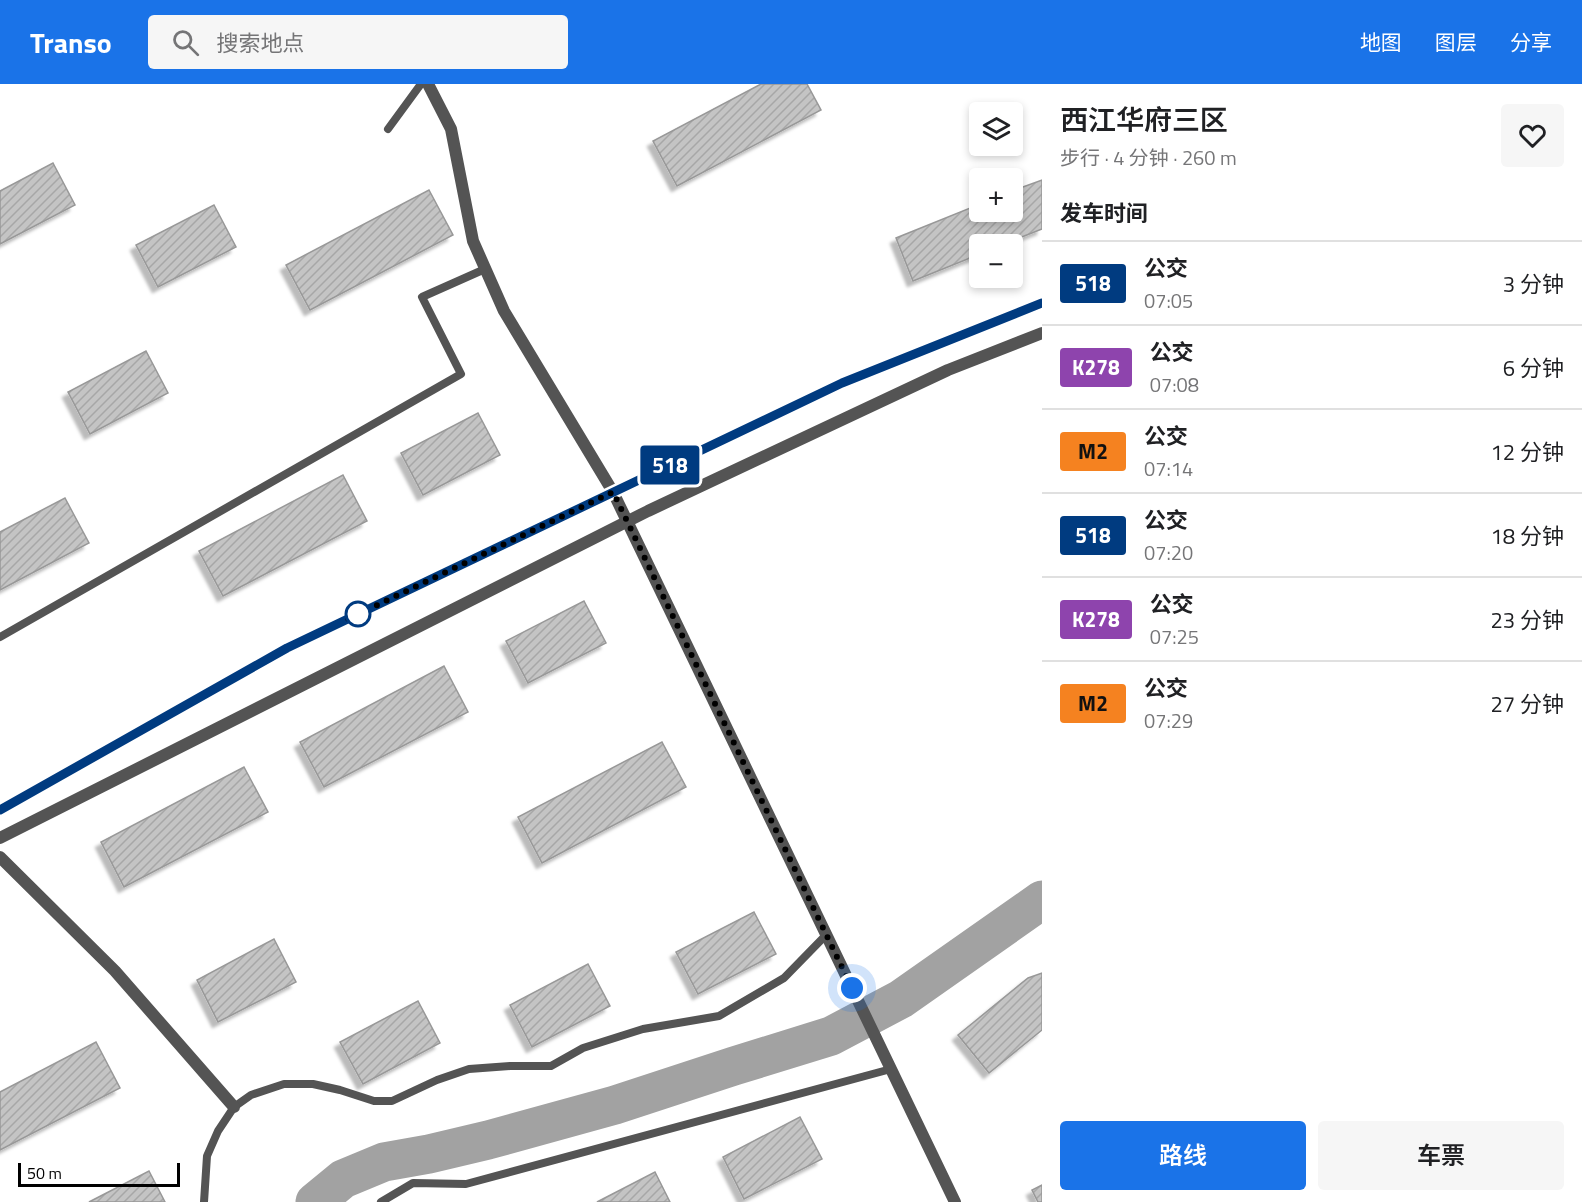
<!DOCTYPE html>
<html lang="zh">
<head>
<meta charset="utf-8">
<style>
  :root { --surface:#fff; --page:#f6f6f6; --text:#202124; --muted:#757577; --line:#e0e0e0; --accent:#1a73e8 }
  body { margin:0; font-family:"Titillium Web","Noto Sans SC",sans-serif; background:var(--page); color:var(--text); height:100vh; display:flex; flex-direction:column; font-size:22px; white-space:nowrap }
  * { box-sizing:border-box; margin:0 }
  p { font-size:20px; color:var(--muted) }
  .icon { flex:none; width:33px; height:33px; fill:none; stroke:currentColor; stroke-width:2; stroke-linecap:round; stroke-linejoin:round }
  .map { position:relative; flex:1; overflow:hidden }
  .details { display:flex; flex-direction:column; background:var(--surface); width:540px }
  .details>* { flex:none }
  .badge { padding:0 12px; border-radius:4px; font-size:21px; line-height:39px }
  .fabs { position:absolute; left:969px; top:18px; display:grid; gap:12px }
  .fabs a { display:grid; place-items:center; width:54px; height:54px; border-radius:6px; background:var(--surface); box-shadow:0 3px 9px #0003; font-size:30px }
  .scale { position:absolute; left:18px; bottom:15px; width:162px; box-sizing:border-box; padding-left:6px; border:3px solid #000; border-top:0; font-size:16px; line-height:21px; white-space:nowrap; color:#000; -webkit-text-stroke:4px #fff; paint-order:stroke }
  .you { position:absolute; width:30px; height:30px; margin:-15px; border:4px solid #fff; border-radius:50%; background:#1a73e8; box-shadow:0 0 0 9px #1a73e833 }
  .map>.badge { position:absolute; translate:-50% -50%; box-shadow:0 0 0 3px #fff }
  h2 { padding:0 18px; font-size:22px; line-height:54px }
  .round { display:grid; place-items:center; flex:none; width:63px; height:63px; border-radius:6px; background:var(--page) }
  .summary { display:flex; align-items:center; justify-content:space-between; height:102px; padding:0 18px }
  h1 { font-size:28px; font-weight:600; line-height:45px }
  .primary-button { display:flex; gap:12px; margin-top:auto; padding:12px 18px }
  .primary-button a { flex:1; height:69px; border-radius:6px; background:var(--accent); color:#fff; font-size:24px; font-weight:600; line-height:69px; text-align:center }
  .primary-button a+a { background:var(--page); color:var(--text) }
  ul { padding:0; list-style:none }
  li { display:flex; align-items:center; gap:18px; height:84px; padding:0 18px; border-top:2px solid var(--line) }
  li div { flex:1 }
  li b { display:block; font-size:22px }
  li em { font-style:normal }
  li .badge { min-width:66px; font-weight:700; text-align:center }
  header { display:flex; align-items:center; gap:36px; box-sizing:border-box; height:84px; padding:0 30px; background:var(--accent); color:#fff }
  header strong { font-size:28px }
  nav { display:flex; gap:33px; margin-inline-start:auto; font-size:21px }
  .search { width:420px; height:54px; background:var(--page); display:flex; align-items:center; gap:15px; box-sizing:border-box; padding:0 21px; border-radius:6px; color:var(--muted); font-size:22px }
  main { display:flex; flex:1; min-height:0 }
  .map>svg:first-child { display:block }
</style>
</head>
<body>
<header>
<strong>Transo</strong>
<div class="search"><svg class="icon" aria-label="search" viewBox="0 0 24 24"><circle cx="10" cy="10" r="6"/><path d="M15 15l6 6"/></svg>搜索地点</div>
<nav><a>地图</a><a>图层</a><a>分享</a></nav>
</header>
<main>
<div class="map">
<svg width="1042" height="1118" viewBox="0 0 1042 1118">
  <defs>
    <pattern id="building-hatch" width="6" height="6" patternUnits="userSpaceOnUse" patternTransform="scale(1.5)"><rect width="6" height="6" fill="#c4c4c4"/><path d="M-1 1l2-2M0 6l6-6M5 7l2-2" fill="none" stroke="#a7a7a7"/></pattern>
    <filter id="shadow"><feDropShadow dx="-5.5" dy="5.5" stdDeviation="1.5" flood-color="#0004"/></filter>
  </defs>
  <rect width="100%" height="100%" fill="#fff"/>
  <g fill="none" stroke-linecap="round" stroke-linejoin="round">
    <polyline stroke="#a2a2a2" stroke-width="39" points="315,1118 343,1095 384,1078 429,1070 488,1056 615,1021 734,982 831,952 901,915 1042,816"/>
  </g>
  <g fill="url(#building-hatch)" stroke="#989898" stroke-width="1.5" filter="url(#shadow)">
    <polygon points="761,0 807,0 821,26 677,102 653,57"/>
    <polygon points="53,79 75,121 0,160 0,107"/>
    <polygon points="1042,96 1042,145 1004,160 980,160 980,170 913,197 896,154 980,120 980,128 1012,128 1012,107"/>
    <polygon points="429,106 453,151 310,226 286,181"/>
    <polygon points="214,121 236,163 158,203 136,161"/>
    <polygon points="146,267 168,309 90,350 68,308"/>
    <polygon points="478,329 500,371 423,411 401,369"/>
    <polygon points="343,391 367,437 223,512 199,467"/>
    <polygon points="65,414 89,459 0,506 0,448"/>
    <polygon points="584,517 606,559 528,599 506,557"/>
    <polygon points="444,582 468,628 324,703 300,658"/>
    <polygon points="662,658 686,703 542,779 518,733"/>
    <polygon points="244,683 268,728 124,803 101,758"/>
    <polygon points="754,828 776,870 698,910 676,868"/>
    <polygon points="274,855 296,898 218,938 197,896"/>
    <polygon points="588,880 610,922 532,963 510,921"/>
    <polygon points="1042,889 1042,946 989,989 958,951 1028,894"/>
    <polygon points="418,917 440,959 363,1000 340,958"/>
    <polygon points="96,958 120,1004 0,1066 0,1008"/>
    <polygon points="800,1033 822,1075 744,1115 723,1073"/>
    <polygon points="149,1087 165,1118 89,1118"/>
    <polygon points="655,1088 670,1118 597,1118"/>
    <polygon points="1042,1101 1042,1118 1038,1118 1032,1106"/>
  </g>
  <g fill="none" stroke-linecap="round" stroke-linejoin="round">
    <g stroke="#545454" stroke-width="8">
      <polyline points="388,45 421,0"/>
      <polyline points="0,553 461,290 422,213 485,185"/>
      <polyline points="204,1118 207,1072 218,1047 234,1023 251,1011 284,1000 313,1000 340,1006 374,1017 392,1017 437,996 469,985 510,982 551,982 583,964 643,945 719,932 784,894 826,851"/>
      <polyline points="381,1118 413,1099 466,1100 891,985"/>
    </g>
    <g stroke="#545454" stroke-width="12">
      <polyline points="428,0 451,45 473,157 504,227 613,408"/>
      <polyline points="0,773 115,887 234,1023"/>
    </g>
    <g stroke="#545454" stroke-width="12">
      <polyline points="613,408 955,1118"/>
      <polyline points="0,726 287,564 842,299 1042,219"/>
      <polyline points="0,754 648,427 948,286 1042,249"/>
    </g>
  </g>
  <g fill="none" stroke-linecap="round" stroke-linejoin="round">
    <defs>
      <polyline id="line" points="0,726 287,564 842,299 1042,219"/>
    </defs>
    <use href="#line" stroke="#fff" stroke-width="14"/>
    <use href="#line" stroke="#003b80" stroke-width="9"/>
    <polyline stroke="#000" stroke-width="6" stroke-dasharray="0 10.8" points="358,530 348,535 613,408 852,904"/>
  </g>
  <circle fill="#fff" stroke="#003b80" stroke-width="3" cx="358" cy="530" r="12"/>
</svg>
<div class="fabs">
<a><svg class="icon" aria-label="layers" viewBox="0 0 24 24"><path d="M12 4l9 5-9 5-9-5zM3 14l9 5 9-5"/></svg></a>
<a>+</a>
<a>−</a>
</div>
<div class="scale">50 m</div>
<div class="you" style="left:852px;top:904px"></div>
<b class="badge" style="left:670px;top:381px;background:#003b80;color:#fff">518</b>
</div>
<section class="details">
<div class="summary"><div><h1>西江华府三区</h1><p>步行 · 4 分钟 · 260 m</p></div><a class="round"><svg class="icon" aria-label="heart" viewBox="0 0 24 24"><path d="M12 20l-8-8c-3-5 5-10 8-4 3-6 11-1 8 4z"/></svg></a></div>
<h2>发车时间</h2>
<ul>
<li><span class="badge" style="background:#003b80;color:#fff">518</span><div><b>公交</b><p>07:05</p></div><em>3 分钟</em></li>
<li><span class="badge" style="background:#8e44ad;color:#fff">K278</span><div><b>公交</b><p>07:08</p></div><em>6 分钟</em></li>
<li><span class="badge" style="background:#f58220;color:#111">M2</span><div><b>公交</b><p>07:14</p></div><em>12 分钟</em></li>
<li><span class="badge" style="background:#003b80;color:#fff">518</span><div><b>公交</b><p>07:20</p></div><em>18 分钟</em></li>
<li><span class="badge" style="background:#8e44ad;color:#fff">K278</span><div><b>公交</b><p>07:25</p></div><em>23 分钟</em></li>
<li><span class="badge" style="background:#f58220;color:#111">M2</span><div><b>公交</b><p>07:29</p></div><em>27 分钟</em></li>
</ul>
<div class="primary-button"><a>路线</a><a>车票</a></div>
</section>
</main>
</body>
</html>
